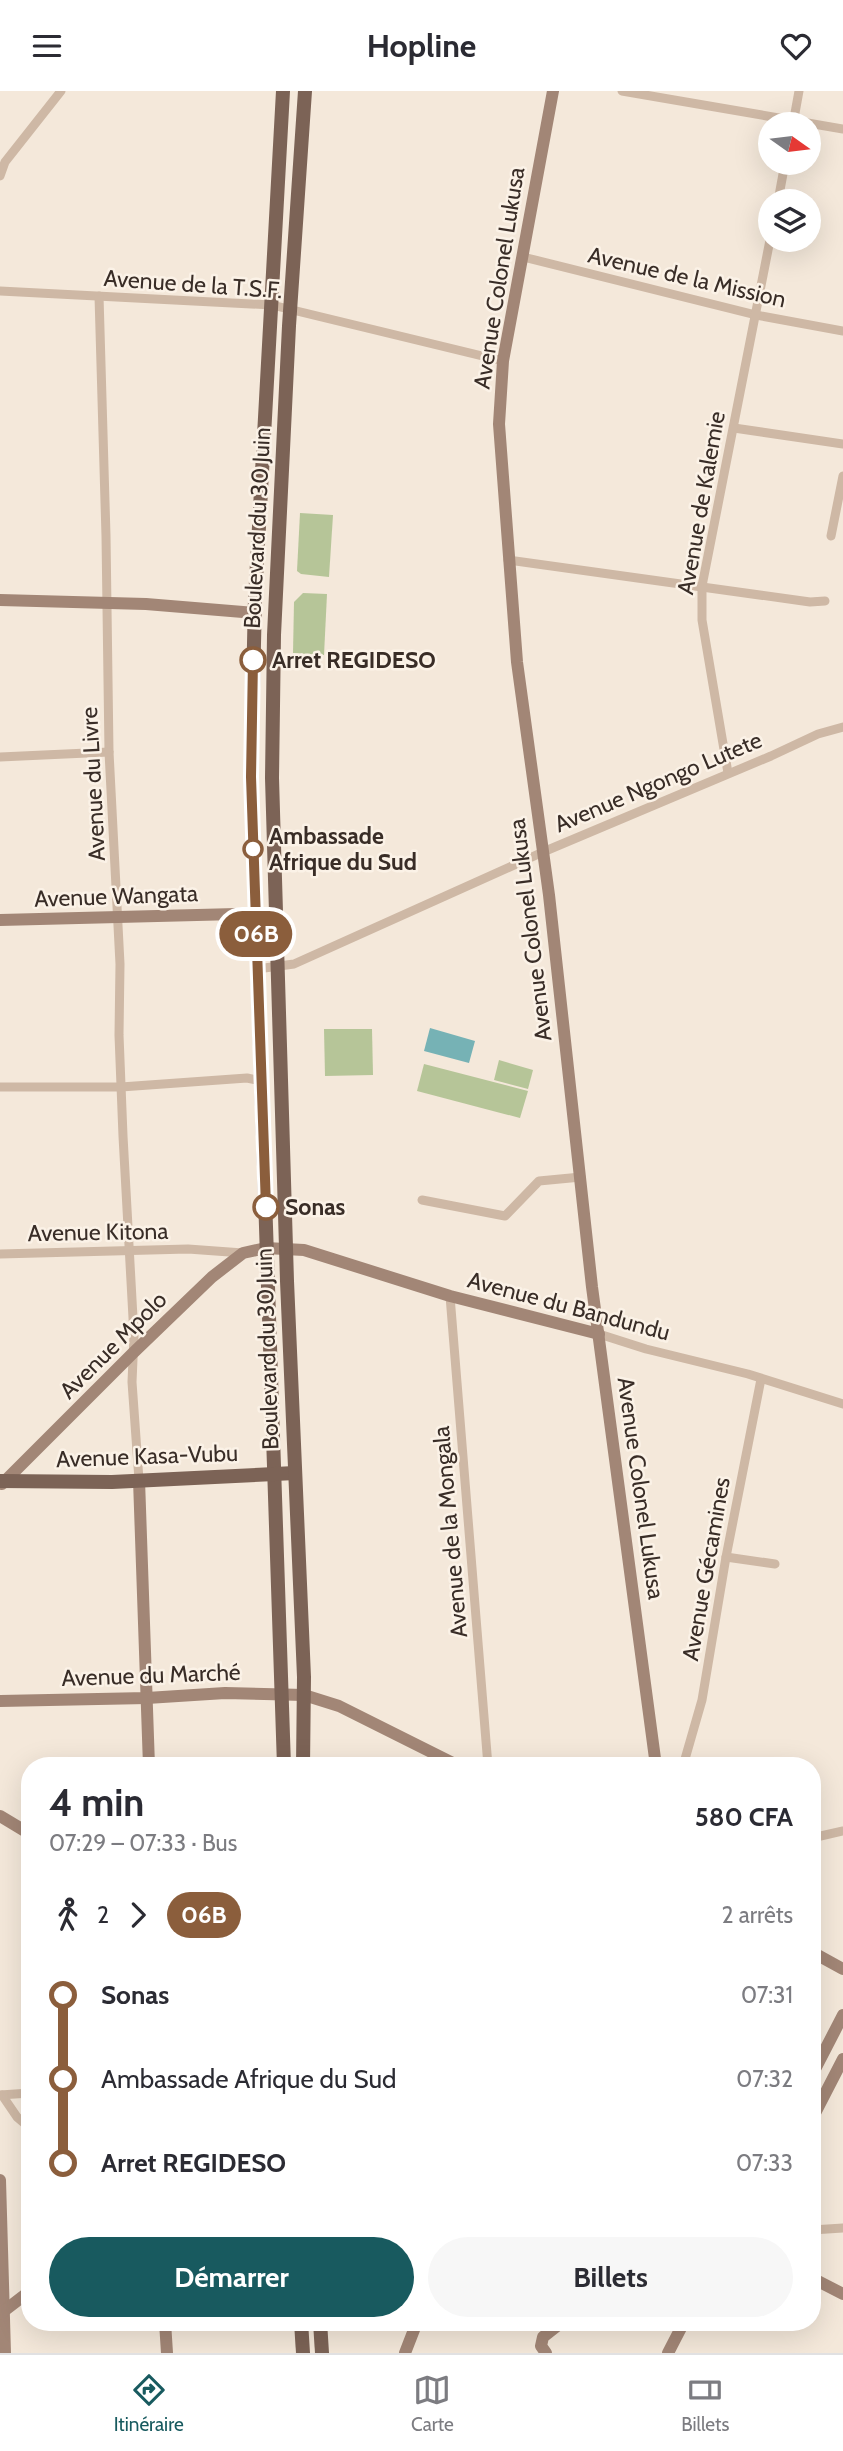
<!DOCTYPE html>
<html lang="fr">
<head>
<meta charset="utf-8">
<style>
  :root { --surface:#fff; --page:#f7f7f7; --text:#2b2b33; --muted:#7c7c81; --line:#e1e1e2; --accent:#185a5f }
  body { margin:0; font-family:Cabin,sans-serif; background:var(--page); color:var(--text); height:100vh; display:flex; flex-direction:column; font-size:26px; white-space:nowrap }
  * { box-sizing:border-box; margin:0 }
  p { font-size:23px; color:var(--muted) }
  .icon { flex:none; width:38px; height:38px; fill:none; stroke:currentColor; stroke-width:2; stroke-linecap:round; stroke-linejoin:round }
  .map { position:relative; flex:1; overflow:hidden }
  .details { position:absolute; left:21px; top:1666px; width:800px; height:574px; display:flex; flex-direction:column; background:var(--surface); border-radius:28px; box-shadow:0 7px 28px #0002 }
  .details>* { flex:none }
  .badge { padding:0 14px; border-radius:23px; font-size:24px; line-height:46px }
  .needle { width:46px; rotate:104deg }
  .buttons { position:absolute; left:758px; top:21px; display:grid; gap:14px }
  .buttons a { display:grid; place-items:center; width:63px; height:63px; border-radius:50%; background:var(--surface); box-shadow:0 7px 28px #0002; font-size:35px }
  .map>.badge { position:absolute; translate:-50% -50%; box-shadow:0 0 0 4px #fff }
  .legs { display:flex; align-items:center; gap:10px; height:77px; padding:0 28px; font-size:23px }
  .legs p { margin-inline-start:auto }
  .head { display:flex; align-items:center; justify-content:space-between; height:119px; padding:0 28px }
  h1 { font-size:38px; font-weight:800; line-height:52px }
  .action { display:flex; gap:14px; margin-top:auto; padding:14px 28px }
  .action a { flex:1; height:80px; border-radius:42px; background:var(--accent); color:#fff; font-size:28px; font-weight:800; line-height:80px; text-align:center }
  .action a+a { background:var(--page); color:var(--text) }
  ul { padding:0 28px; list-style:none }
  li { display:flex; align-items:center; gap:24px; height:84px; font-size:26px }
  li i { display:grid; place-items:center; width:10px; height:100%; margin:0 9px; background:currentColor }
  li i::after { content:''; width:18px; height:18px; margin:-9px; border:5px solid; border-radius:50%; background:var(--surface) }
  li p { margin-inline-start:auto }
  li:first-child i { background:linear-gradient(#0000 50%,currentColor 0) }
  li:last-child i { background:linear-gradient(currentColor 50%,#0000 0) }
  header { display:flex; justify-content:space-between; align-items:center; height:91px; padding:0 28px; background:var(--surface); font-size:32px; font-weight:800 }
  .tabs { display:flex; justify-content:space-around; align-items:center; height:98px; border-top:2px solid var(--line); background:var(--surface); font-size:19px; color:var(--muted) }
  .tabs a { display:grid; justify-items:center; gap:4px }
  .tabs .active { color:var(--accent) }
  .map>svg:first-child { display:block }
</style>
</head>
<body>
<header><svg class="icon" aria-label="menu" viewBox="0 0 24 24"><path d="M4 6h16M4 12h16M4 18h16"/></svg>Hopline<svg class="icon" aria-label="heart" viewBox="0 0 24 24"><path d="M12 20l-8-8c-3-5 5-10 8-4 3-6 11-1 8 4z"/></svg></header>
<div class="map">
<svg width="843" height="2262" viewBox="0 0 843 2262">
  <rect width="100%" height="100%" fill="#f4e8da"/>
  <g fill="#b6c598">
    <polygon points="300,422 333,424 329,486 301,483 297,480"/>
    <polygon points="303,502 327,503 324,564 293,562 294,511"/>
    <polygon points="324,938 372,938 373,984 325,985"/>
    <polygon points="499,969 533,979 528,998 494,989"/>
    <polygon points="424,973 528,1000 520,1027 417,1000"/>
  </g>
  <polygon fill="#76b2b5" points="430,937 475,950 469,972 424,960"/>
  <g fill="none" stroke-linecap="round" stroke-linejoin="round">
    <g stroke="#ceb8a5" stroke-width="9">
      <polyline points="622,0 843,38"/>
      <polyline points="793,33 799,0"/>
      <polyline points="0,85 5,71 61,0"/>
      <polyline points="778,110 785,72"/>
      <polyline points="523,166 756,224 843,240"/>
      <polyline points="0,200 272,214 503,270"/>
      <polyline points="99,205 106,445 109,661 120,873 119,944 123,1045 134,1245 132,1291 139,1389"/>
      <polyline points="734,337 843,353"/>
      <polyline points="831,445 843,385"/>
      <polyline points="508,469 810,511 825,510"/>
      <polyline points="0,666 109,661"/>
      <polyline points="728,682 702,529 702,495 770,149"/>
      <polyline points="257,878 294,873 543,761 771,665 818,643 843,636"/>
      <polyline points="0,996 121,996 247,987 261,990"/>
      <polyline points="422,1109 505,1125 539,1090 581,1086"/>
      <polyline points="0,1163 188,1158 243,1162"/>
      <polyline points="450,1205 488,1675"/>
      <polyline points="599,1243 646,1258 748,1283 843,1313"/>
      <polyline points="726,1466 775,1473"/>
      <polyline points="683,1675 702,1609 726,1466 761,1288"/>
      <polyline points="812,1747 843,1740"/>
      <polyline points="0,2004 30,2002"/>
      <polyline points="2,2004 17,2026 30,2037"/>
      <polyline points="812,2139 843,2137"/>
    </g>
    <g stroke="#a28676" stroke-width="12">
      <polyline points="553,0 503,270 499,333 517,571 549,804 592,1196 656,1675"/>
      <polyline points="0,509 146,513 255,522"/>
      <polyline points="0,829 275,822"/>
      <polyline points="139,1389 149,1675"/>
      <polyline points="2,1393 133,1262 212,1186 243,1162 266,1157 304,1159 450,1205 599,1243"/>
      <polyline points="0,1610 147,1607 225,1602 304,1604 339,1615 459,1675"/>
      <polyline points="0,1725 30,1743"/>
      <polyline points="812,1861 843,1878"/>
      <polyline points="812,1984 843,1924"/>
      <polyline points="812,2028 843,1968"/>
      <polyline points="0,2089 5,2262"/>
      <polyline points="812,2187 843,2203"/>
      <polyline points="0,2223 30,2200"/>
      <polyline points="165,2231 167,2262"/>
      <polyline points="405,2262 417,2231"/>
      <polyline points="546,2262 541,2255 543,2246 562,2231"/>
      <polyline points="668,2262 684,2231"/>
    </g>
    <g stroke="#7c6356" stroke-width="14">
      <polyline points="283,0 255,508 251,686 284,1675"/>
      <polyline points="0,1390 112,1391 295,1382"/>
      <polyline points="303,1675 304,1586 287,1190 272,687 274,544 289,235 305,0"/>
      <polyline points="301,2231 303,2262"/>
      <polyline points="320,2231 322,2262"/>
    </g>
  </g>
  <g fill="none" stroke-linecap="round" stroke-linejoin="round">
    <defs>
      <polyline id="line-1" points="253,569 251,686 266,1116"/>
    </defs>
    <use href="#line-1" stroke="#fff" stroke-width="16"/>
    <use href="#line-1" stroke="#8b5e3c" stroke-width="10"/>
  </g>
  <g fill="#fff" stroke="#8b5e3c" stroke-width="3.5">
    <circle cx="253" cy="569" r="12"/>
    <circle cx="253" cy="758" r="9"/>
    <circle cx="266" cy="1116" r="12"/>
  </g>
  <g text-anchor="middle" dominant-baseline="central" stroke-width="5" stroke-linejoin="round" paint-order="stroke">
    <g font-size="23" fill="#392d27" stroke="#fbf2e7">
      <text transform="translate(687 186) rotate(13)">Avenue de la Mission</text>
      <text transform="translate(499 187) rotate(-81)">Avenue Colonel Lukusa</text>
      <text transform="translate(193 193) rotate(4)">Avenue de la T.S.F.</text>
      <text transform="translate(701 412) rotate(-80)">Avenue de Kalemie</text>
      <text transform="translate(257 437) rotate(-87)">Boulevard du 30 Juin</text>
      <text transform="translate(658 691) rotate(-23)">Avenue Ngongo Lutete</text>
      <text transform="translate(93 693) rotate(-93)">Avenue du Livre</text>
      <text transform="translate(116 805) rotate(-2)">Avenue Wangata</text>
      <text transform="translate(530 839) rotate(-97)">Avenue Colonel Lukusa</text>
      <text transform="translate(98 1141) rotate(-1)">Avenue Kitona</text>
      <text transform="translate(569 1215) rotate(15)">Avenue du Bandundu</text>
      <text transform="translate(113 1254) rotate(-45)">Avenue Mpolo</text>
      <text transform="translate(267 1258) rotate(-92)">Boulevard du 30 Juin</text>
      <text transform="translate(147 1365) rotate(-2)">Avenue Kasa-Vubu</text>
      <text transform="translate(641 1397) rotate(82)">Avenue Colonel Lukusa</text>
      <text transform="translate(450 1441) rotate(-95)">Avenue de la Mongala</text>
      <text transform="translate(706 1478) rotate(-80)">Avenue Gécamines</text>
      <text transform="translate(151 1584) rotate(-2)">Avenue du Marché</text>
    </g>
    <g font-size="23" font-weight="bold" fill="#392d27" stroke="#fbf2e7" text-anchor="start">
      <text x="272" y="569">Arret REGIDESO</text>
      <text x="269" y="745">Ambassade<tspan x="269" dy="26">Afrique du Sud</tspan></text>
      <text x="285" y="1116">Sonas</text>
    </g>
  </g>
</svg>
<div class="buttons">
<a><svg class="needle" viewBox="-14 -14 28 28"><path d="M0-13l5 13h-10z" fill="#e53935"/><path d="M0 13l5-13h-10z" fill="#7c7c81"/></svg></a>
<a><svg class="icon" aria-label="layers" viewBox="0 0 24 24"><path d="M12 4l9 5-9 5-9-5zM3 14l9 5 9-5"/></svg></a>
</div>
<b class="badge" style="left:256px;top:843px;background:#8b5e3c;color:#fff">06B</b>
<section class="details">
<div class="head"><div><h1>4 min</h1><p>07:29 – 07:33 · Bus</p></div><b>580 CFA</b></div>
<div class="legs"><svg class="icon" aria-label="walk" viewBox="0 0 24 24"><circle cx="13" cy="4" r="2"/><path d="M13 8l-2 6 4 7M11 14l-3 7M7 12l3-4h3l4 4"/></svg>2<svg class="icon" aria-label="forward" viewBox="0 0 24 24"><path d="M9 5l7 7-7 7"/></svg><b class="badge" style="background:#8b5e3c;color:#fff">06B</b><p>2 arrêts</p></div>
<ul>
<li><i style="color:#8b5e3c"></i><b>Sonas</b><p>07:31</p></li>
<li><i style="color:#8b5e3c"></i><span>Ambassade Afrique du Sud</span><p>07:32</p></li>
<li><i style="color:#8b5e3c"></i><b>Arret REGIDESO</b><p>07:33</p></li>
</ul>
<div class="action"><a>Démarrer</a><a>Billets</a></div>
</section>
</div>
<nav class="tabs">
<a class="active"><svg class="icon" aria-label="directions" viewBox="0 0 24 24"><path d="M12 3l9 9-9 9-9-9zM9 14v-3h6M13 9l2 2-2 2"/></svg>Itinéraire</a>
<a><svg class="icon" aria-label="map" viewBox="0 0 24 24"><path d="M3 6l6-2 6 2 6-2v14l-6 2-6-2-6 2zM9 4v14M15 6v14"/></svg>Carte</a>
<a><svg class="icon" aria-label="tickets" viewBox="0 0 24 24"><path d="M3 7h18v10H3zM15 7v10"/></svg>Billets</a>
</nav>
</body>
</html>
